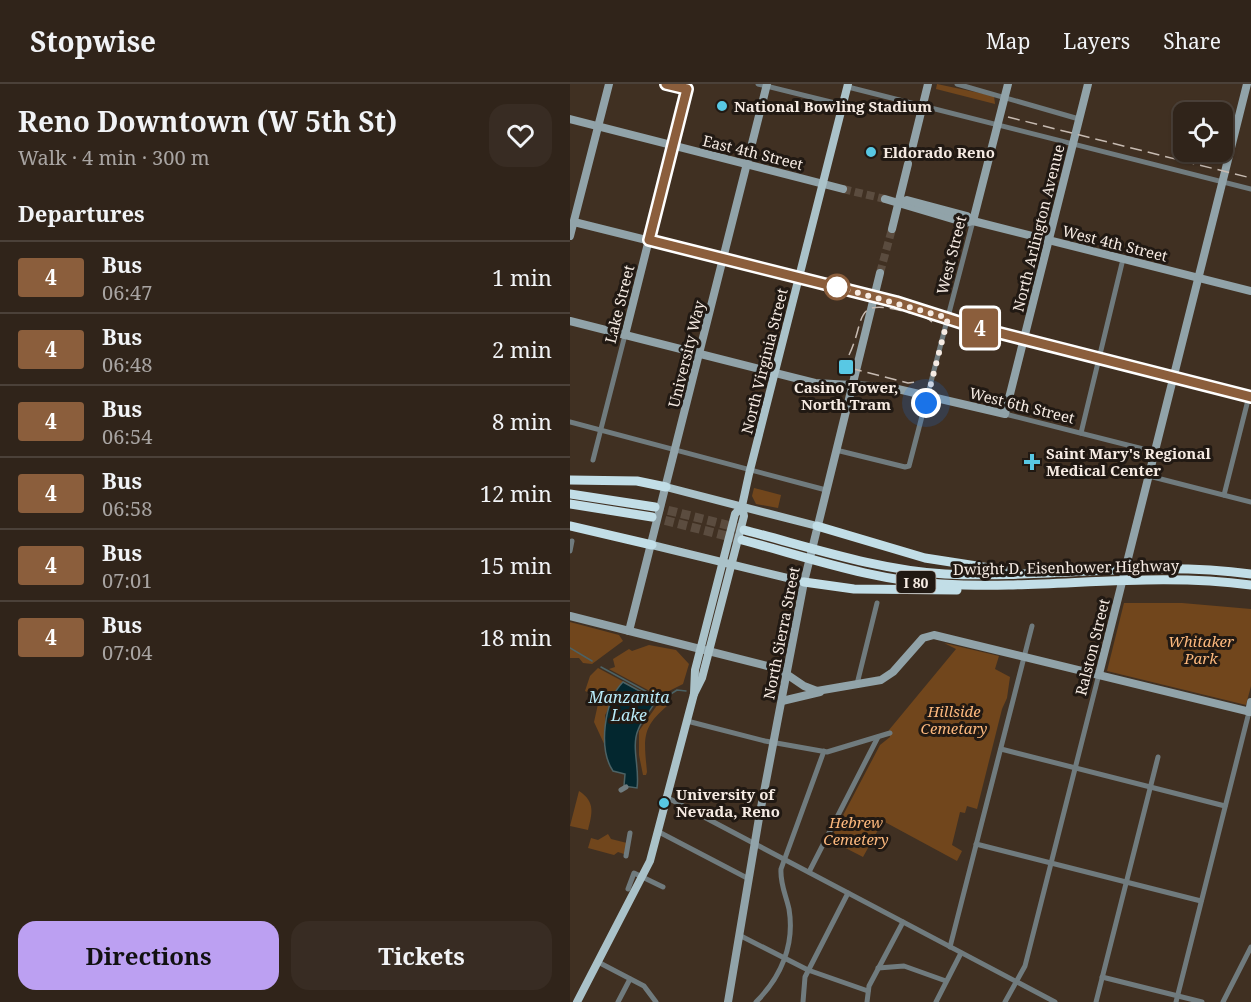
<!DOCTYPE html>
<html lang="en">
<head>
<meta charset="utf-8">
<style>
  :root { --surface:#30241a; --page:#382c23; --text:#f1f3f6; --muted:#a8a4a2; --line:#4b4139; --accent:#bca0f2 }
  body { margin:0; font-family:"Noto Serif",serif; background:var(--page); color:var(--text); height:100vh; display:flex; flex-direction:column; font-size:22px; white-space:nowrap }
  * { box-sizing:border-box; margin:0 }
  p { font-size:20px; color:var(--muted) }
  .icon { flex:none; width:33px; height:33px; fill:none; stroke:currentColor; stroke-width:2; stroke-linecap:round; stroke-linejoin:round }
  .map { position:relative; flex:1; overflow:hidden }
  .drawer { display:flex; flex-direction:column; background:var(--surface); width:570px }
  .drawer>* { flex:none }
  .badge { padding:0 12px; border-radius:4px; font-size:21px; line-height:39px }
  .buttons { position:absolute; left:603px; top:18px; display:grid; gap:12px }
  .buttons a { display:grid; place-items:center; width:60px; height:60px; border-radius:12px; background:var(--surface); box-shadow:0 2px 4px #0004,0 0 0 2px var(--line); font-size:30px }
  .you { position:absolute; width:30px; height:30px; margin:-15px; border:4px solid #fff; border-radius:50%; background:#1a73e8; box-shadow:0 0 0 9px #1a73e833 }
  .map>.badge { position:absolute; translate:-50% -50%; box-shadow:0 0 0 3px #fff }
  h2 { padding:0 18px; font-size:22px; line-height:54px }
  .round { display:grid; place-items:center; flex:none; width:63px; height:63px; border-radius:18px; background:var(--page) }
  .head { display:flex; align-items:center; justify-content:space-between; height:102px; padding:0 18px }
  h1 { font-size:28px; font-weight:700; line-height:45px }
  .cta { display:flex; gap:12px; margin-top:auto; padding:12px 18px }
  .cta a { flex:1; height:69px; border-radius:18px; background:var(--accent); color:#111; font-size:24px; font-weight:700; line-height:69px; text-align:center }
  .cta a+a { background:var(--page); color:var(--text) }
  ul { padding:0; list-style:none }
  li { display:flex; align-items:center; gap:18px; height:72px; padding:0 18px; border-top:2px solid var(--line) }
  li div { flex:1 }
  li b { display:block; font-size:22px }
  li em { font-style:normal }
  li .badge { min-width:66px; font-weight:700; text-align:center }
  header { display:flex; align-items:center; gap:36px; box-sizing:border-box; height:84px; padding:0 30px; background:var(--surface); border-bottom:2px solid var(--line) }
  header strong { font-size:28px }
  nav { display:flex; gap:33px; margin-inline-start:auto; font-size:21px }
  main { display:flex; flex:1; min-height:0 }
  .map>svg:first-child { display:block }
</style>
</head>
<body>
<header>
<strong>Stopwise</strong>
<nav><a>Map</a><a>Layers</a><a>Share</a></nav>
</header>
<main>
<section class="drawer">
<div class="head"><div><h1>Reno Downtown (W 5th St)</h1><p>Walk · 4 min · 300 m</p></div><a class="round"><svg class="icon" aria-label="heart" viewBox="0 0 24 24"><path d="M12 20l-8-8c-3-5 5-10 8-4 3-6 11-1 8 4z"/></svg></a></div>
<h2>Departures</h2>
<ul>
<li><span class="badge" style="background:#8b5e3c;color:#fff">4</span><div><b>Bus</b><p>06:47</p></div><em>1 min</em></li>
<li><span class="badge" style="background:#8b5e3c;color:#fff">4</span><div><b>Bus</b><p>06:48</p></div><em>2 min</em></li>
<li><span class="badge" style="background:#8b5e3c;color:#fff">4</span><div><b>Bus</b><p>06:54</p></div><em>8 min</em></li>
<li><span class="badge" style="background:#8b5e3c;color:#fff">4</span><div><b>Bus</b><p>06:58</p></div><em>12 min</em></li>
<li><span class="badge" style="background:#8b5e3c;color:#fff">4</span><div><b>Bus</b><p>07:01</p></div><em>15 min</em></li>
<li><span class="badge" style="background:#8b5e3c;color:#fff">4</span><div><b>Bus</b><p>07:04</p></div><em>18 min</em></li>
</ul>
<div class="cta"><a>Directions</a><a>Tickets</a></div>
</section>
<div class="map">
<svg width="681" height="918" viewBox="0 0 681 918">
  <rect width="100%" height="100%" fill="#403022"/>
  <g fill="#71461c">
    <polygon points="367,0 424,12 425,20 366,5"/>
    <polygon points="184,404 211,411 208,424 186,420 182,412"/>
    <polygon points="554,519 612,519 681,525 681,602 676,621 537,587"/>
    <polygon points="0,538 49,551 53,557 22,580 13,579 9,574 0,574"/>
    <polygon points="374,559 429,572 425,585 440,593 437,614 432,625 407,725 397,722 395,729 390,728 382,761 392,767 387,777 313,737 293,773 260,756 310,661 320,653 319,646 386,565"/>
    <polygon points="79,561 106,566 119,580 113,600 89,612 39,585 45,583 43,575 59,565 62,567"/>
    <polygon points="28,584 54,598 35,631 36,664 24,638 28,620 33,621 34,618 28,616 28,612 15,607 20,592"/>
    <path d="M90,617L95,618L97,622C71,644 74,655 77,688L76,691H73L69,671V647Z"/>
    <path d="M9,707C26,718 22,730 18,746L0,742Z"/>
    <polygon points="38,750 41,755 57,759 54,770 48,768 44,771 18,764 21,754 28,756"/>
  </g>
  <path fill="#03272f" stroke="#4c6265" stroke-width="1.5" d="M53,598L86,616C81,627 72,635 68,646C61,663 70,685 67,704L54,702L55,690L43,687C28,665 34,617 53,598Z"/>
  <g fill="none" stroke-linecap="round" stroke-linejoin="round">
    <g stroke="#4c6265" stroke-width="1.5">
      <polyline points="0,564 22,577"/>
      <polyline points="31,583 92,616"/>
      <polyline points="93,615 107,606 116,607"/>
    </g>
    <g stroke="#5b4c3f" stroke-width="8" stroke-dasharray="8 4" stroke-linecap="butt">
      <polyline points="273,105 315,115"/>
      <polyline points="310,189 322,145"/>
      <polyline points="249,199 279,206"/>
    </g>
    <g stroke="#5b4c3f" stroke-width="9" stroke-dasharray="9 4.5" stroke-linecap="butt">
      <polyline points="85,423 169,444"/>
      <polyline points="82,433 172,456"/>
    </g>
    <g stroke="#707b7e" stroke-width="5">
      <polyline points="188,0 273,21"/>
      <polyline points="387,0 509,35"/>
      <polyline points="278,3 681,105"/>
      <polyline points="435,330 585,368"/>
      <polyline points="0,338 256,406"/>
      <polyline points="511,349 553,175"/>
      <polyline points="266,366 335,383 339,382 403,137"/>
      <polyline points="23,376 55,251"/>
      <polyline points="579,392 681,418"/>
      <polyline points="654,411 679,312"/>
      <polyline points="0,467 2,457"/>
      <polyline points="287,600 307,519"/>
      <polyline points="117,637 195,657 257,668 320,649"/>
      <polyline points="431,665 655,722"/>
      <polyline points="51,706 56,703"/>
      <polyline points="98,714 485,918"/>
      <polyline points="89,748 179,795"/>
      <polyline points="406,760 631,817"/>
      <polyline points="56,772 60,749"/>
      <polyline points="239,788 308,653"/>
      <polyline points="58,805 64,789 93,803"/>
      <polyline points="169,851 238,886 298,907"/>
      <polyline points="380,863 462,542"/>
      <polyline points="28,878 74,902 86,918"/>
      <polyline points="308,884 334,882 376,897"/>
      <polyline points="532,893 632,918"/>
      <polyline points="48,918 60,895"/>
      <path d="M186,918C211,893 225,861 219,825C216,811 210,800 211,785L254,667"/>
      <polyline points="233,918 235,893 278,809"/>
      <polyline points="297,918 299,902 333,838"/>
      <polyline points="366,918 391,869"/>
      <polyline points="435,918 455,882 529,590"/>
      <polyline points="526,918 588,673"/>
      <polyline points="606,918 679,628"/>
      <polyline points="653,918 681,863"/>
    </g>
    <g stroke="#91a3a9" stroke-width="8">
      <polyline points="0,35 273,105"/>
      <polyline points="340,73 358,0"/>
      <polyline points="315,115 396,139 403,137 681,207"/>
      <polyline points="329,119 337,116 397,132 403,137"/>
      <polyline points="403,137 438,0"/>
      <polyline points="4,138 249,199"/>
      <polyline points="322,145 338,80"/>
      <polyline points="0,152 39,0"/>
      <polyline points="279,206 348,224 398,241 681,313"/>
      <polyline points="0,237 245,299 319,303 435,330 518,0"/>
      <polyline points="55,251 118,0"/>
      <polyline points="0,532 209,585 234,602 247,607 311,596 323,588 353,554 364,551 681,628"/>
      <polyline points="59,547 197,0"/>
      <polyline points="529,590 677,0"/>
      <polyline points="212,617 250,608"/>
      <polyline points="679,628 681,618"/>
      <polyline points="158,918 189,734 234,498 310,189"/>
    </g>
    <g stroke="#aac2c9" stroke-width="8">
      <polyline points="96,403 247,442"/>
      <polyline points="82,461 234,498"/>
      <polyline points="124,610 132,594 174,432 172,422 179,390 278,0"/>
      <polyline points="7,918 80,777 124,610 125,586 165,430 172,422"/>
    </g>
    <g stroke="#c2dee7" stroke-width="9">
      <polyline points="0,396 67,397 96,403"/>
      <polyline points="0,410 85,423"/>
      <polyline points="0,420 82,433"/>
      <polyline points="0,442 82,461"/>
      <polyline points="247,442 355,474 439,487"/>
      <path d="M174,446C240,463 307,486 375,490C477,495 579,476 681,490"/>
      <path d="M172,456C237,473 304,497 372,500C475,506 578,487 681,501"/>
      <polyline points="234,498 284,505 387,506"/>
    </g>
    <g stroke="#c7bbb2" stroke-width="1.5" stroke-dasharray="12 6" stroke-linecap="butt">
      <polyline points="438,33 681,94"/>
      <path d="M279,271C296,236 282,214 332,227C342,230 354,230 362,238"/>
      <polyline points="280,284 338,299 346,298"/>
    </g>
  </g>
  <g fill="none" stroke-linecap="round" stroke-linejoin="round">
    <defs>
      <polyline id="line" points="96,0 117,5 79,156 326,218 398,241 681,313"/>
    </defs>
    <use href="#line" stroke="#fff" stroke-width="14"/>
    <use href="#line" stroke="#8b5e3c" stroke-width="9"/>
    <polyline stroke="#f6ebe3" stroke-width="6" stroke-dasharray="0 10.8" points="267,203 378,234 356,319"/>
  </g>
  <g fill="#58c8e4" stroke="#211913" stroke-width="2">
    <circle cx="152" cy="22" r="6"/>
    <circle cx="301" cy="68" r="6"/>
    <rect x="268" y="275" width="16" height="16" rx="3"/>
    <path d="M459 369h6v6h6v6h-6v6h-6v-6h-6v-6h6z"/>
    <circle cx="94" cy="719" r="6"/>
  </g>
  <circle fill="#fff" stroke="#8b5e3c" stroke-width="3" cx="267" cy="203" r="12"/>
  <g text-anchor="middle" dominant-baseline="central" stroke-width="6" stroke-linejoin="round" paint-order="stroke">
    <rect fill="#211913" stroke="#b6aca5" stroke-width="1.5" x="326.5" y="487" width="39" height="22" rx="4.5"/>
    <g font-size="14" font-weight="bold" fill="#f6ebe3">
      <text x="346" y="498">I 80</text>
    </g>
    <g font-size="15" font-weight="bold" fill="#f6ebe3" stroke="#211913" text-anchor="start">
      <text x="164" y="22">National Bowling Stadium</text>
      <text x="313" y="68">Eldorado Reno</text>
      <text x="276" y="303" text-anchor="middle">Casino Tower,<tspan x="276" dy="17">North Tram</tspan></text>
      <text x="476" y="369">Saint Mary's Regional<tspan x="476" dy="17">Medical Center</tspan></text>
      <text x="106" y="710">University of<tspan x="106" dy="17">Nevada, Reno</tspan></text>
    </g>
    <g font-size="15" fill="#f6ebe3" stroke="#211913">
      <text transform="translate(183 68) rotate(14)">East 4th Street</text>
      <text transform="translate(468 144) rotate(-76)">North Arlington Avenue</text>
      <text transform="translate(545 159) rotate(14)">West 4th Street</text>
      <text transform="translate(381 171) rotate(-76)">West Street</text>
      <text transform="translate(49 220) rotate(-76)">Lake Street</text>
      <text transform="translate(116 270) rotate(-76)">University Way</text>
      <text transform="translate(194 277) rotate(-76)">North Virginia Street</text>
      <text transform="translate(452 321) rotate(14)">West 6th Street</text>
      <text transform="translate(496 483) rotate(-1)">Dwight D. Eisenhower Highway</text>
      <text transform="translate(211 549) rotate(-79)">North Sierra Street</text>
      <text transform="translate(522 563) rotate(-76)">Ralston Street</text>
    </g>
    <g font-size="15" font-style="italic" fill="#fcb87d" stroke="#211913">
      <text x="631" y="557">Whitaker<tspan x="631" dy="17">Park</tspan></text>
      <text x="384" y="627">Hillside<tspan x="384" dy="17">Cemetary</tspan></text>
      <text x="286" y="738">Hebrew<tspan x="286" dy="17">Cemetery</tspan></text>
    </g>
    <g font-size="16" font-style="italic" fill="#b9ebf9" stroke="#211913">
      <text x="59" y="613">Manzanita<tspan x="59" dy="18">Lake</tspan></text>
    </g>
  </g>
</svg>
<div class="buttons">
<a><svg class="icon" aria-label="locate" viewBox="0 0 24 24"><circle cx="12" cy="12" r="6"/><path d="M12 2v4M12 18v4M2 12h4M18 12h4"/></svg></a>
</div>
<div class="you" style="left:356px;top:319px"></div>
<b class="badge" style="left:410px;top:244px;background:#8b5e3c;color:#fff">4</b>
</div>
</main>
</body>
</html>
